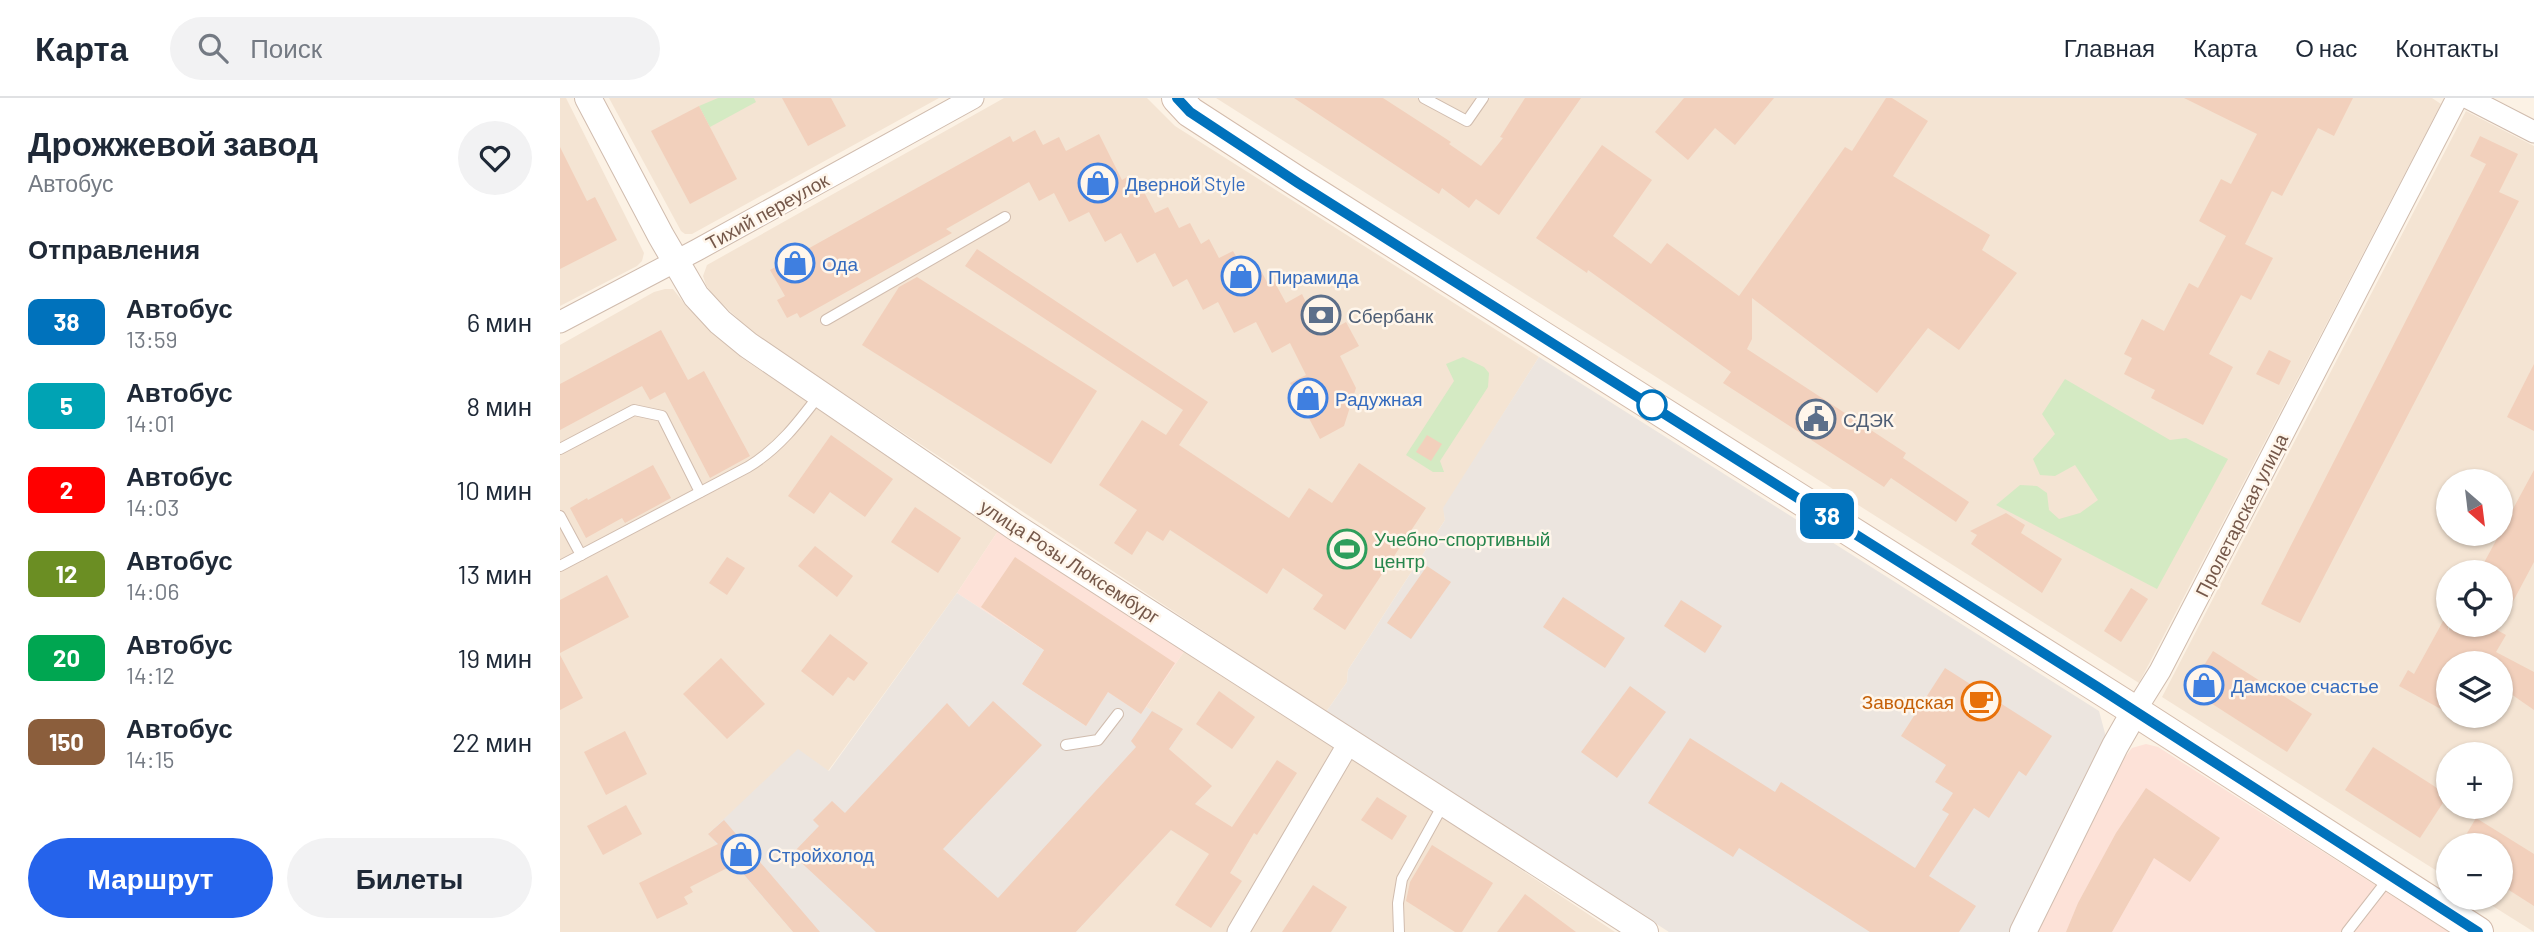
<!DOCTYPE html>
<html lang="ru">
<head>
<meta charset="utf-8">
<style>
  :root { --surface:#fff; --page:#f2f2f3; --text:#1f2937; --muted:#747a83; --line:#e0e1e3; --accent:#2563eb }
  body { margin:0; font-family:Barlow,sans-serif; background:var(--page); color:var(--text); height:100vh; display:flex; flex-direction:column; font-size:26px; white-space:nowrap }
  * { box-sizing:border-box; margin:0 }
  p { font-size:23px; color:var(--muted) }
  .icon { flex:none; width:38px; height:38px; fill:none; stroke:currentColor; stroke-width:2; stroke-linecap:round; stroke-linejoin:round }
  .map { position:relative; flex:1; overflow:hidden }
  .side { display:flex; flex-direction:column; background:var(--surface); width:560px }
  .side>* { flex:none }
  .badge { padding:0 14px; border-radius:10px; font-size:24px; line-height:46px }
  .needle { width:46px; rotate:152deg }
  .controls { position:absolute; left:1876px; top:371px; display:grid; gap:14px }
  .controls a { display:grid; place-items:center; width:77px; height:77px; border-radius:50%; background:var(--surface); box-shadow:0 2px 5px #0004; font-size:35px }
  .map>.badge { position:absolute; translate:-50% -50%; box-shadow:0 0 0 4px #fff }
  h2 { padding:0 28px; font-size:26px; line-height:63px }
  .round { display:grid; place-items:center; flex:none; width:74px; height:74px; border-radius:37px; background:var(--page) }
  .overview { display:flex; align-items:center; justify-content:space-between; height:119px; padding:0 28px }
  h1 { font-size:33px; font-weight:700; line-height:52px }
  .action { display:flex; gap:14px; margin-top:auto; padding:14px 28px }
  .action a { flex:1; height:80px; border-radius:42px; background:var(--accent); color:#fff; font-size:28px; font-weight:700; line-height:80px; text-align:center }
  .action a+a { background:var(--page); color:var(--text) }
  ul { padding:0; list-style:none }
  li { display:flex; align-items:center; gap:21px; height:84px; padding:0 28px }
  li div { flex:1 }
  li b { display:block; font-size:26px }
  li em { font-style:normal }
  li .badge { min-width:77px; font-weight:700; text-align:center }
  header { display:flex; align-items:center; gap:42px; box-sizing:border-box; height:98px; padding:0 35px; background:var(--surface); border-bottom:2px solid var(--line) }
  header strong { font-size:33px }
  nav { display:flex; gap:38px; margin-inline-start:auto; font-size:24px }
  .search { width:490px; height:63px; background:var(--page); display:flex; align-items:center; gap:18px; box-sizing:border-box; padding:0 24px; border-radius:38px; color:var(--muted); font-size:26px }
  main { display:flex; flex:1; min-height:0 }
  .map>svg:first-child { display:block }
</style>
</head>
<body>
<header>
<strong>Карта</strong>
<div class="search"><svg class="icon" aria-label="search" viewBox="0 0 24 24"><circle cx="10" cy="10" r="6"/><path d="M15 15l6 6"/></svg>Поиск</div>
<nav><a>Главная</a><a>Карта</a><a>О нас</a><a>Контакты</a></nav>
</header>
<main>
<section class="side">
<div class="overview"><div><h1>Дрожжевой завод</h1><p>Автобус</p></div><a class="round"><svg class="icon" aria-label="heart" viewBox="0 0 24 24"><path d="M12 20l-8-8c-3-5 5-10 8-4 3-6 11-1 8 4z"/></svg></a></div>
<h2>Отправления</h2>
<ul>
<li><span class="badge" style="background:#0072bc;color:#fff">38</span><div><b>Автобус</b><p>13:59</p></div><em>6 мин</em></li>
<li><span class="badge" style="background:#00a3b4;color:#fff">5</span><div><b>Автобус</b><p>14:01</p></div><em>8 мин</em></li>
<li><span class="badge" style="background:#f00;color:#fff">2</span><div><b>Автобус</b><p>14:03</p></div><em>10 мин</em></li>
<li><span class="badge" style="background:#6b8e23;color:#fff">12</span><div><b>Автобус</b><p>14:06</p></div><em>13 мин</em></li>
<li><span class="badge" style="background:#00a651;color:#fff">20</span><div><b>Автобус</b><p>14:12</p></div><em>19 мин</em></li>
<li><span class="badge" style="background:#8b5e3c;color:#fff">150</span><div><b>Автобус</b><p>14:15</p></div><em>22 мин</em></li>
</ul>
<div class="action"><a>Маршрут</a><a>Билеты</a></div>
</section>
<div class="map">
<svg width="1974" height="834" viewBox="0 0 1974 834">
  <rect width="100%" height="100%" fill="#fcf2e5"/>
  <g fill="#f4e4d3" fill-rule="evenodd">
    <polygon points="0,0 6,0 84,155 82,163 77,168 0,208"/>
    <polygon points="49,0 379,0 132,136 125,136 121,133"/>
    <polygon points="444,0 587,0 615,28 979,259 884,410 885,422 788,572 787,584 766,614 195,237 154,198 146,187 143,178 147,167"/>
    <polygon points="656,0 1872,0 1881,6 1579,585"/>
    <path d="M1906,13L1974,48V834L1920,800H1941V747H1888V780L1602,599ZM1888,383H1941V436H1888ZM1888,474H1941V527H1888ZM1888,565H1941V618H1888ZM1888,656H1941V709H1888Z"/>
    <polygon points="105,191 113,191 127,209 182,260 438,433 397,495 268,673 183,705 149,735 233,834 0,834 0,247 94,194"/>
    <polygon points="625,552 774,648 667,834 516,834 651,688 609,651 592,613 586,609"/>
    <polygon points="793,660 1055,834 688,834"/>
  </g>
  <g fill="#fde2d8">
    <polygon points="438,433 625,552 581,617 526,628 462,586 484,552 397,495"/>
    <polygon points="1586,646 1598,649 1889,834 1474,834 1558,668 1572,650"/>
  </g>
  <g fill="#ece5df">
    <polygon points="979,259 1539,613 1546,639 1452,834 1109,834 766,614 787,584 788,572 885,422 883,410"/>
    <polygon points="397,495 484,552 462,586 526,628 548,594 581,616 586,609 623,631 609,652 652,688 516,834 233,834 148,736 238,651 269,673"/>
  </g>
  <g fill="#d4eac3">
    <polygon points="158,0 194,0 196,4 150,29 139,8"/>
    <polygon points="903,259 924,269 929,275 928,289 880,363 884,374 873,374 846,357 894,283 886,266"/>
    <polygon points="1505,281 1610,342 1626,340 1668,361 1597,491 1436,407 1460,387 1477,388 1487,395 1489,412 1499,421 1520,415 1538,402 1515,367 1495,378 1480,377 1473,361 1495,336 1482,316"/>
  </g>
  <g fill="#f2d0bc">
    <polygon points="222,0 271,0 286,28 248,48"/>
    <polygon points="734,0 823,0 891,44 889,46 921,68 943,40 940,39 965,0 1021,0 939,117 916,101 909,110 882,90 879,96"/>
    <polygon points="1124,0 1214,0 1175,47 1155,30 1128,62 1095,34"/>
    <polygon points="1326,0 1332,0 1368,23 1333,78 1430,137 1422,152 1457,175 1399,252 1368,230 1317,295 1192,200 1192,241 1187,251 1346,355 1343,360 1409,404 1396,424 1331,380 1324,389 1163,285 1171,274 1028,172 1027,175 976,140 1042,47 1092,82 1053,138 1091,166 1107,145 1179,198 1285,49 1292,53"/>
    <polygon points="1624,0 1793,0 1774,38 1758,30 1722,98 1712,93 1685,146 1713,160 1691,202 1681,197 1649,256 1673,269 1643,327 1591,300 1595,292 1564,276 1572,260 1564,256 1582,221 1604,233 1629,185 1638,190 1666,138 1639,123 1661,81 1671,86 1697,36"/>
    <polygon points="139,8 177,81 130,106 91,33"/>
    <polygon points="475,32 483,47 499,39 506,53 539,36 562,82 567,79 577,98 584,94 595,115 608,109 619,130 630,125 641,146 649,141 659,160 673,153 685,174 698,167 708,186 714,183 726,205 742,196 752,217 766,209 777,229 786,224 799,248 780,258 796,290 784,328 760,341 730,285 746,277 730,245 712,255 696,224 674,235 658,204 643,212 627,181 613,189 595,155 577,165 561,135 545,144 529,114 509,124 494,95 479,103 469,84 386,131 392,135 240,220 237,215 227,220 217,202 225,198 210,172 450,38 453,44"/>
    <polygon points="1920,38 1958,56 1939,94 1959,103 1740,525 1701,506 1926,66 1910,58"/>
    <polygon points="0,49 27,103 35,99 57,142 0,171"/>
    <polygon points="417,151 648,304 619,347 729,420 749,390 772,405 799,365 866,410 785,532 753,511 763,497 723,470 707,496 610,432 603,443 587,433 572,457 554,445 577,412 539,387 582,322 606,337 623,312 405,168"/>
    <polygon points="357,179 537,293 491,366 302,247 339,189"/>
    <polygon points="101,232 128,282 144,273 190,358 150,380 105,294 90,302 82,288 0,332 0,286"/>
    <polygon points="1709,252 1731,263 1719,287 1696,276"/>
    <polygon points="1974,266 1974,333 1947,319"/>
    <polygon points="271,337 333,381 305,419 270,394 254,416 228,398"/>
    <polygon points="867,337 882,346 871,363 856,354"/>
    <polygon points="93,367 111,400 65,425 62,420 26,440 10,410 27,400 28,402"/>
    <polygon points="1974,372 1974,464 1941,526 1941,474 1919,474"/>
    <polygon points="355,409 401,440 378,475 331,444"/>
    <polygon points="1446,415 1465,427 1461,435 1502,461 1482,495 1411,446 1417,437 1410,433"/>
    <polygon points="255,448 293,478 277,499 238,468"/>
    <polygon points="167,459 185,470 167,497 149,485"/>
    <polygon points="455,459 615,565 581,616 548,594 526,628 462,586 484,552 421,509"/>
    <polygon points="867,468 891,484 851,541 827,525"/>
    <polygon points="47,477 69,519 0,555 0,502"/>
    <polygon points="1571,490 1588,501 1561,544 1544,533"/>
    <polygon points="1003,499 1065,540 1045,570 983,529"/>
    <polygon points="1121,502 1162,528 1145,555 1104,528"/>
    <polygon points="1888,514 1888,533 1891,527 1940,527 1937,532 1946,537 1936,554 1974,574 1974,612 1941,589 1941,565 1888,565 1888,615 1839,588 1848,572 1854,576"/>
    <polygon points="270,536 308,565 294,583 288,579 273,598 241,573"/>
    <polygon points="1653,553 1752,616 1727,654 1629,591"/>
    <polygon points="0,557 23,600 0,612"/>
    <polygon points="161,560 205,606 167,641 123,596"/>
    <polygon points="1385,570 1492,638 1466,678 1459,673 1429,720 1414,710 1369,778 1416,808 1399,834 1310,834 1179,750 1173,759 1088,705 1130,640 1215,694 1221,684 1355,770 1389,716 1382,712 1393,695 1375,684 1386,667 1341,638"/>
    <polygon points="1070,588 1106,614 1057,680 1021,654"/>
    <polygon points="659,593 695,619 672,651 636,626"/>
    <polygon points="433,603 482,647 383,751 438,800 576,649 571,643 592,613 623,631 609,651 652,688 635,706 672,729 717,662 737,675 697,737 694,735 670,775 682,783 651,830 615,807 649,756 611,732 516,834 316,834 232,756 259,728 253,722 272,703 285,715 387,605 409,629"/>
    <polygon points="65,633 87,676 46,697 24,654"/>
    <polygon points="1813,649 1888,697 1860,740 1785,692"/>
    <polygon points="1586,690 1660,740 1630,784 1594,760 1552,834 1506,834 1518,805 1556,735"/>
    <polygon points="817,699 847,718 832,742 801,722"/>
    <polygon points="66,707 82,736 43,757 27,728"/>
    <polygon points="1916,720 1974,756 1974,808 1941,787 1941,747 1900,747"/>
    <polygon points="164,722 260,834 233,834 175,766 130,789 133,794 124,799 128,806 97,821 79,785 158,746 148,736"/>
    <polygon points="872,747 933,785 902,834 895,834 846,803 850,784"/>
    <polygon points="753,787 787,809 771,834 722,834"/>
    <polygon points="965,796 1016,834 937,834"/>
  </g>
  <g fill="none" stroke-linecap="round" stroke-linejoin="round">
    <defs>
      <g id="service">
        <polyline points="864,0 907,23 923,0"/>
        <polyline points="266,222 445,119"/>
        <polyline points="0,351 74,312 102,318 140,394"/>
        <polyline points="0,418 21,457"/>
        <path d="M0,468L188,369C219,350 238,325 260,296"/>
        <polyline points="506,647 538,642 558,616"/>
        <polyline points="839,834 838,805 842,781 884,705"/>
        <polyline points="1787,834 1829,780"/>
      </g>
      <g id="minor">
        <polyline points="1908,0 1974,34"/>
        <polyline points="0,224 137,152 413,0"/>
        <polyline points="1575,613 1600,573 1897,0"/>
        <polyline points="678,834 790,643"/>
      </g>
      <g id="tertiary">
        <polyline points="28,0 101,138 136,198 160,224 188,247 455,429 1085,834"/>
        <polyline points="1463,834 1555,648 1575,613"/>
      </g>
      <polyline id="secondary" points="617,0 630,14 738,84 1575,613 1918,834"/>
    </defs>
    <use href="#service" stroke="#d0bcae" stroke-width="12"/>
    <use href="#minor" stroke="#d0bcae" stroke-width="23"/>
    <use href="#tertiary" stroke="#d0bcae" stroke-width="28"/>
    <use href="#secondary" stroke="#d3bbab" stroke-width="32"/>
    <use href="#service" stroke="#fff" stroke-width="10"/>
    <use href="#minor" stroke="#fff" stroke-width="21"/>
    <use href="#tertiary" stroke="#fff" stroke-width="26"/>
    <use href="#secondary" stroke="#fff" stroke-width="30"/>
  </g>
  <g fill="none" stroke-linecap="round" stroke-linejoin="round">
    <defs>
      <polyline id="line" points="617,0 630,14 738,85 1536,588 1918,834"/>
    </defs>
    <use href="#line" stroke="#fff" stroke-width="16"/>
    <use href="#line" stroke="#0072bc" stroke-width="10"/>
  </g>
  <defs>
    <symbol id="shop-ring" viewBox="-11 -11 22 22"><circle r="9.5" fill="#fff6eb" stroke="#3f7fe0" stroke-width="1.5"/><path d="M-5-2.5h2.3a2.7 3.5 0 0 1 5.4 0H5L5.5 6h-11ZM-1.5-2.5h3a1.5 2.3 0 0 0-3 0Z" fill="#3f7fe0"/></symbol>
    <symbol id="bank-ring" viewBox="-11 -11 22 22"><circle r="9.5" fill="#fff6eb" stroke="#5c6f8a" stroke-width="1.5"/><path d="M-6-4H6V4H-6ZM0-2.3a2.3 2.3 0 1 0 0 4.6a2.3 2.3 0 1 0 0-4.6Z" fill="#5c6f8a"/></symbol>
    <symbol id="civic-ring" viewBox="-11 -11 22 22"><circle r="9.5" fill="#fff6eb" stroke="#5c6f8a" stroke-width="1.5"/><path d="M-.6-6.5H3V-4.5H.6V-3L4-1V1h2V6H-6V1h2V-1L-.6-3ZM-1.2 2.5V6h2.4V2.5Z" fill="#5c6f8a"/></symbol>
    <symbol id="stadium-ring" viewBox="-11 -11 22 22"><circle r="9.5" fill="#fff6eb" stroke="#2e9e5b" stroke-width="1.5"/><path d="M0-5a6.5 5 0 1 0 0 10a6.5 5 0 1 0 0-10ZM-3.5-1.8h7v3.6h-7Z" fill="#2e9e5b"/></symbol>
    <symbol id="cafe-ring" viewBox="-11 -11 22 22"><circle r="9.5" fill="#fff6eb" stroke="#e8710a" stroke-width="1.5"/><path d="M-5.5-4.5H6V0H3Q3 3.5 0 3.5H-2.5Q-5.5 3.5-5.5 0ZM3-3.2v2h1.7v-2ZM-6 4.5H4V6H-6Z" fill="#e8710a"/></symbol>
  </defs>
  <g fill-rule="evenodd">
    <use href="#shop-ring" x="516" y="63" width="44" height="44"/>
    <use href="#shop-ring" x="213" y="143" width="44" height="44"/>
    <use href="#shop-ring" x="659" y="156" width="44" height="44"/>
    <use href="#bank-ring" x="739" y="195" width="44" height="44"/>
    <use href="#shop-ring" x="726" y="278" width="44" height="44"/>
    <use href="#civic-ring" x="1234" y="299" width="44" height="44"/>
    <use href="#stadium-ring" x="765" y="429" width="44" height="44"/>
    <use href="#shop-ring" x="1622" y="565" width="44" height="44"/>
    <use href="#cafe-ring" x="1399" y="581" width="44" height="44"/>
    <use href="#shop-ring" x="159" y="734" width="44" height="44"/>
  </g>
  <circle fill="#fff" stroke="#0072bc" stroke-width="3.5" cx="1092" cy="307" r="14"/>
  <g text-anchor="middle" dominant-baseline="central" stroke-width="5" stroke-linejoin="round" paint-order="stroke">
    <g font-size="19" fill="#366cbe" stroke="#fff6eb" text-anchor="start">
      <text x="565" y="85">Дверной Style</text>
      <text x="262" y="165">Ода</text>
      <text x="708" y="178">Пирамида</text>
      <text x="775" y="300">Радужная</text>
      <text x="1671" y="587">Дамское счастье</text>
      <text x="208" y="756">Стройхолод</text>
    </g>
    <g font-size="19" fill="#75584a" stroke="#fff6eb">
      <text transform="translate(207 113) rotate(-29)">Тихий переулок</text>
      <text transform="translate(1681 417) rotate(-63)">Пролетарская улица</text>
      <text transform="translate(510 463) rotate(33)">улица Розы Люксембург</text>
    </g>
    <g font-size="19" fill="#4e5e75" stroke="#fff6eb" text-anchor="start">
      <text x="788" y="217">Сбербанк</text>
      <text x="1283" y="321">СДЭК</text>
    </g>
    <g font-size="19" fill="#27864d" stroke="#fff6eb" text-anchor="start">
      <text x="814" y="440">Учебно-спортивный<tspan x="814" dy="22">центр</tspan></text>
    </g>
    <g font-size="19" fill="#c56008" stroke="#fff6eb" text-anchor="end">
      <text x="1394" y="603">Заводская</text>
    </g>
  </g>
</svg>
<div class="controls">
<a><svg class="needle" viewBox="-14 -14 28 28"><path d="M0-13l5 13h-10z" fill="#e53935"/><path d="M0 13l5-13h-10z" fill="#747a83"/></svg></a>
<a><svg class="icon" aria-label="locate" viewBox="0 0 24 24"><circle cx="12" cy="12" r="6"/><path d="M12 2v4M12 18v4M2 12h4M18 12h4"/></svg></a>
<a><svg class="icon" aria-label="layers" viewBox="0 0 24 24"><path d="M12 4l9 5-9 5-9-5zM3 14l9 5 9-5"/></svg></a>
<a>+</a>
<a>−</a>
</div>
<b class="badge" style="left:1267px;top:418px;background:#0072bc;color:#fff">38</b>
</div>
</main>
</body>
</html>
